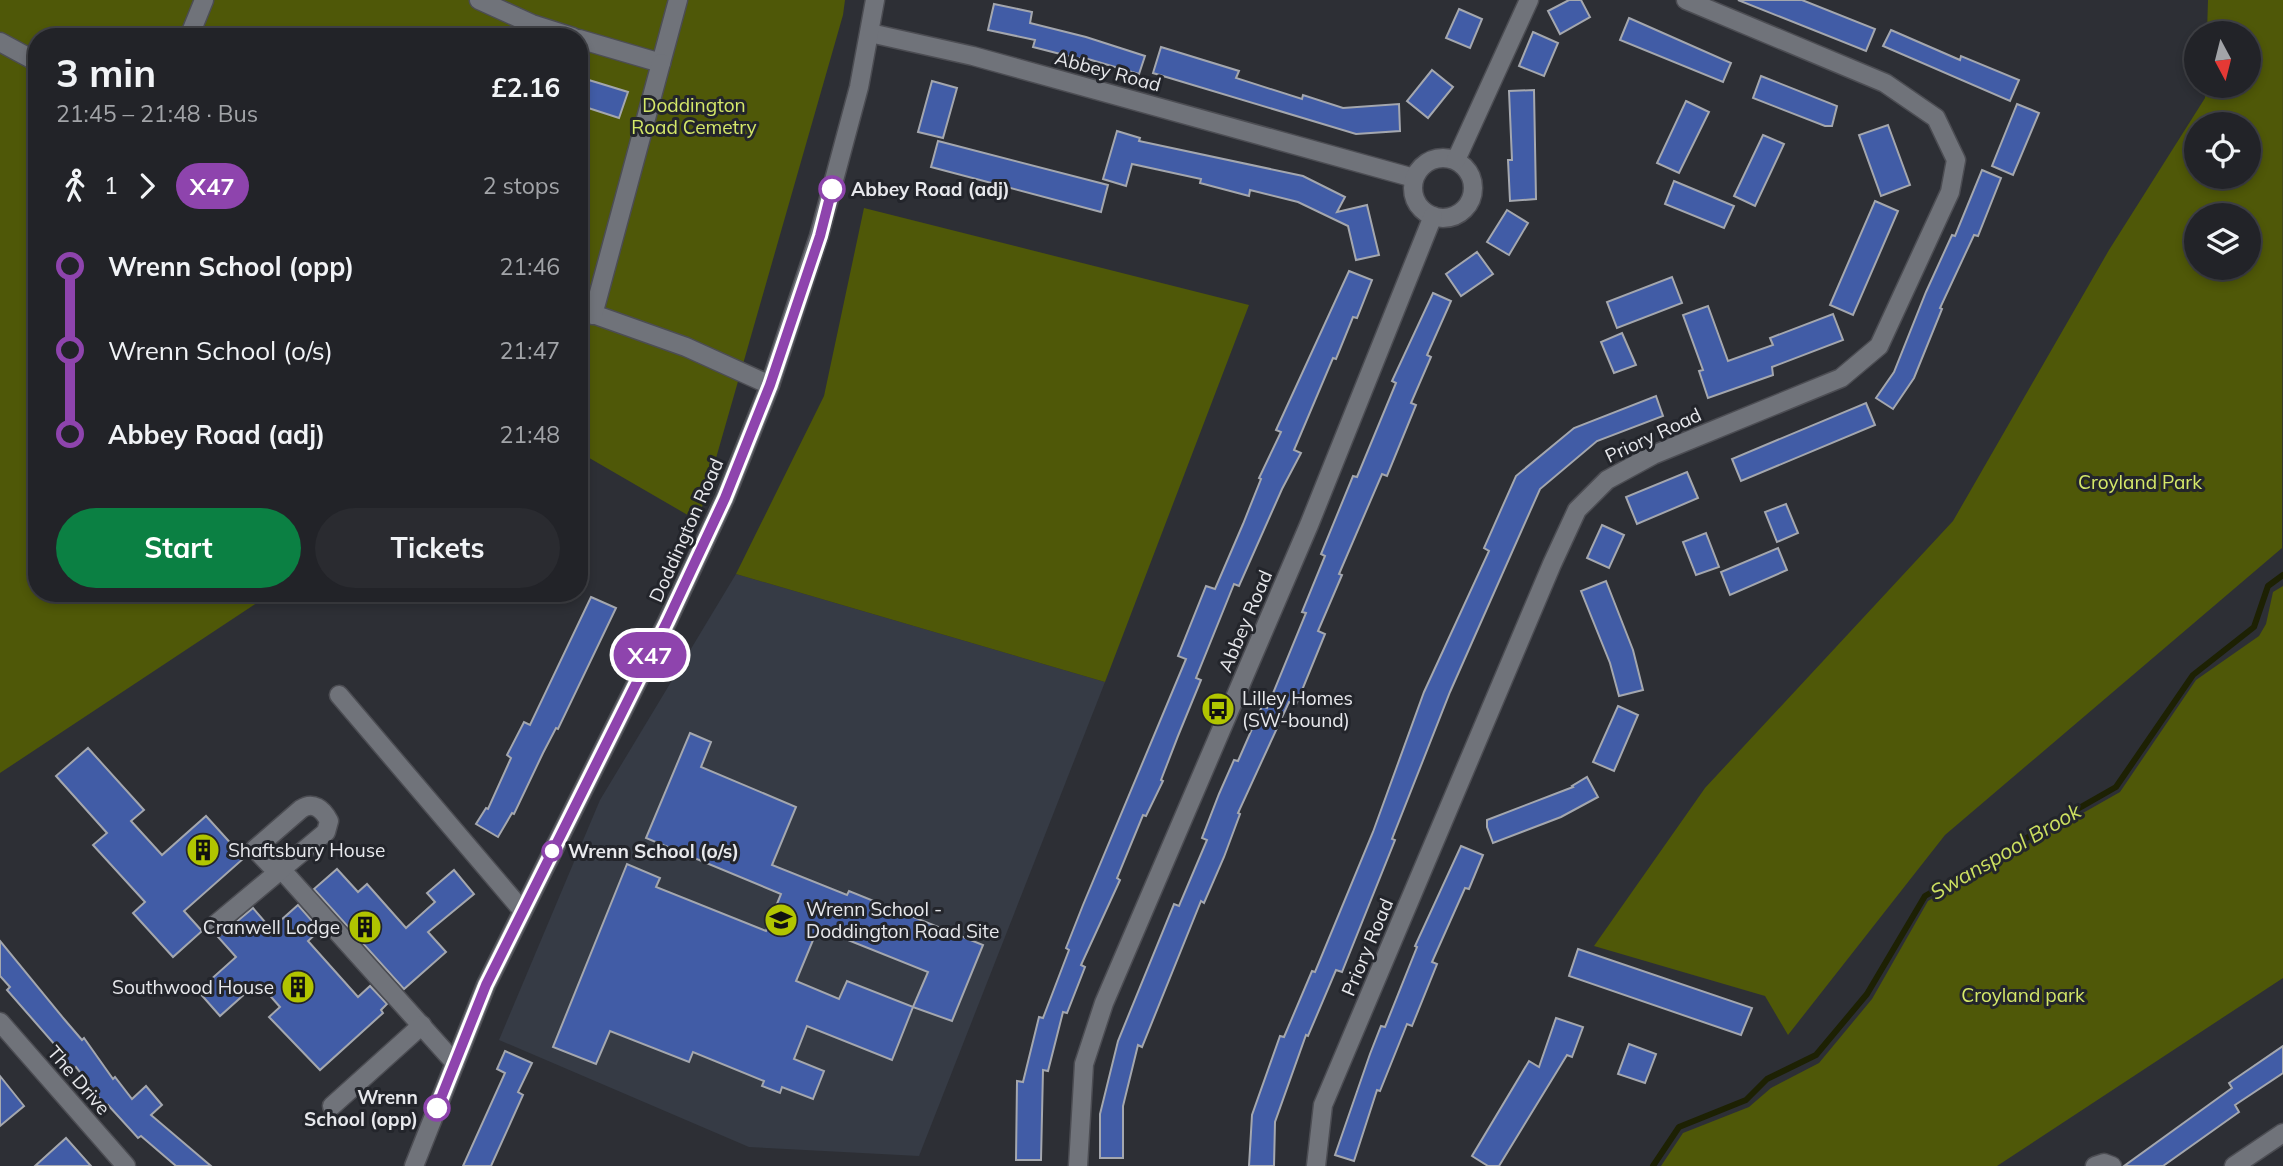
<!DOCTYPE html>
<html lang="en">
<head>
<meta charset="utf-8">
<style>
  :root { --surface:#222328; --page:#2a2b30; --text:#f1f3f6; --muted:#a2a4a8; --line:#3f4045; --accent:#0b8043 }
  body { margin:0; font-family:Mulish,sans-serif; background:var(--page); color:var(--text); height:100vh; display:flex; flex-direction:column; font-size:26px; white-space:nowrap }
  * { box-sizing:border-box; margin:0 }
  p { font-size:23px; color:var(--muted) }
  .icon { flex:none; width:38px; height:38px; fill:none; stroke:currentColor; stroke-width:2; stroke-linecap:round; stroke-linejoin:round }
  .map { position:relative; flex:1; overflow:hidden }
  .details { position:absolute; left:28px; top:28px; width:560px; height:574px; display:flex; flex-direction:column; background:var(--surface); border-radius:28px; box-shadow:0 4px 10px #0003,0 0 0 2px var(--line) }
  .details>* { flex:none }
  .badge { padding:0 14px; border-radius:23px; font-size:24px; line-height:46px }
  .needle { width:46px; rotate:173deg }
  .fabs { position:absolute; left:2184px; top:21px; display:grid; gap:14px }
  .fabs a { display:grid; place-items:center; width:77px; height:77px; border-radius:50%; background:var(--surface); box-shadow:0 4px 10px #0003,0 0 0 2px var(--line); font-size:35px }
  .map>.badge { position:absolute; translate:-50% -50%; box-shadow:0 0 0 4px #fff }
  .legs { display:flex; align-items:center; gap:10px; height:77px; padding:0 28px; font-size:23px }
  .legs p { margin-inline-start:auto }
  .overview { display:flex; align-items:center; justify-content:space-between; height:119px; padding:0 28px }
  h1 { font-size:38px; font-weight:700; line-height:52px }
  .button { display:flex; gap:14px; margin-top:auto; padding:14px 28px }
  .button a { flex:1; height:80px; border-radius:42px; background:var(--accent); color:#fff; font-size:28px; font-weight:700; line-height:80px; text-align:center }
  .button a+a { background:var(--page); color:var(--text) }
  ul { padding:0 28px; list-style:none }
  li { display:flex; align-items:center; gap:24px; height:84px; font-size:26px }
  li i { display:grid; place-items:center; width:10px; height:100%; margin:0 9px; background:currentColor }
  li i::after { content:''; width:18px; height:18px; margin:-9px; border:5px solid; border-radius:50%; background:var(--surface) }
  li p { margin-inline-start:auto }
  li:first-child i { background:linear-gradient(#0000 50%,currentColor 0) }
  li:last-child i { background:linear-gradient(currentColor 50%,#0000 0) }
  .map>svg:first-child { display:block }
</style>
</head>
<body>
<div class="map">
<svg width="2283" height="1166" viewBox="0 0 2283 1166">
  <rect width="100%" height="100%" fill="#2d2f35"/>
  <polygon fill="#363b45" points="736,574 1105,682 919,1156 749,1147 499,1040 600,800"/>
  <g fill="#4f5808" fill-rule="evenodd">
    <polygon points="0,0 845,0 843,15 698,521 579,452 579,37 37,37 37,593 272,593 0,773"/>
    <path d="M2208,0H2283L2282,548L1945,835L1788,1035L1765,996L1594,946L1705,788L1953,521L2109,250L2205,98L2206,86H2249V33H2207ZM2249,124V177H2196V124ZM2196,215H2249V268H2196Z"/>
    <polygon points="864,208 1249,305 1105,682 736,574 824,396"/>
    <polygon points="2283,586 2283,978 1997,1166 1661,1166 1683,1133 1749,1107 1771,1088 1819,1063 1872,999 1928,901 2120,792 2196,680 2259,636 2266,624 2273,592"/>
  </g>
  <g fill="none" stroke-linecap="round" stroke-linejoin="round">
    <polyline stroke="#1d2103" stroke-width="6" points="1653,1166 1679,1127 1746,1100 1767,1079 1816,1055 1867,994 1925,896 2116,787 2193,675 2254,627 2268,586 2283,575"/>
  </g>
  <g fill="#415ca6" stroke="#a4a7ae" stroke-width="2" fill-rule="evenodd">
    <polygon points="1569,0 1581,0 1590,17 1560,34 1548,11"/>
    <polygon points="1738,0 1802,0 1875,29 1866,51"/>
    <polygon points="994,4 1032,12 1030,23 1086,37 1145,56 1139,74 1081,57 1080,59 1033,47 1035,40 988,30"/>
    <polygon points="1459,9 1482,19 1470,48 1446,38"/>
    <polygon points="1629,18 1731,63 1723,82 1620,40"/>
    <polygon points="1891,30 1960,60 1961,56 2019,80 2010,101 1883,46"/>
    <polygon points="1533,32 1558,43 1544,76 1519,66"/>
    <polygon points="1161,47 1239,71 1236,78 1302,99 1303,95 1343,108 1399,104 1400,131 1356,134 1153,73"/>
    <polygon points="1432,70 1453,87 1428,118 1407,101"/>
    <polygon points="1761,76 1837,106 1832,126 1825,126 1753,98"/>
    <polygon points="579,77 628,92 619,118 579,105"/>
    <polygon points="932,81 957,88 943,138 918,132"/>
    <polygon points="1534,90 1536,199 1510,201 1508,160 1512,160 1509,91"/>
    <polygon points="1686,101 1709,112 1679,173 1657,163"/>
    <polygon points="2017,104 2039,113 2013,175 1992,166"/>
    <polygon points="1888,125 1910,185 1881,196 1859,135"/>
    <polygon points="1117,131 1140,138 1139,141 1303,176 1345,197 1337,212 1367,205 1379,255 1356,260 1348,226 1298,202 1250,190 1249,196 1200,183 1201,179 1132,164 1126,186 1103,179"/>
    <polygon points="1763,135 1784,144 1755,206 1734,196"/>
    <polygon points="938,141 1108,185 1101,212 931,167"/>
    <polygon points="1982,170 2001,178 1978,236 1974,235 1940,308 1942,309 1914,378 1893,409 1876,398 1894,372 1926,292 1952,235 1955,236"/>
    <polygon points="1674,181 1734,206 1724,228 1665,204"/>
    <polygon points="1875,201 1898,211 1853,315 1830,305"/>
    <polygon points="1507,210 1528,223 1509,255 1487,242"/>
    <polygon points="1477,252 1493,274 1461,296 1446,274"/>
    <polygon points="1349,271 1372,280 1357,318 1353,317 1336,359 1333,358 1294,450 1301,453 1282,489 1239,586 1234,584 1196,678 1201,680 1178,736 1161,780 1163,781 1146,816 1143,815 1117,878 1120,880 1081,965 1085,967 1067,1013 1063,1012 1048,1071 1043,1070 1041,1160 1016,1160 1017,1081 1023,1082 1039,1017 1043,1018 1069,950 1066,948 1083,905 1186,659 1178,656 1206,586 1215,589 1243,524 1261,479 1259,478 1281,432 1276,430"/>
    <polygon points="1672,277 1682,303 1617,328 1607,302"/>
    <polygon points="1433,293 1451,301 1427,355 1431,357 1411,403 1416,405 1387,476 1382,474 1339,574 1342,575 1318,631 1325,634 1296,705 1289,702 1238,813 1240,814 1224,857 1204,903 1201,901 1142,1047 1138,1045 1123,1106 1123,1158 1100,1158 1100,1114 1118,1041 1174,904 1179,906 1207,840 1202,838 1219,794 1234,760 1238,761 1262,706 1267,708 1306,613 1302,612 1325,556 1321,554 1353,476 1357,477 1396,383 1392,381"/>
    <polygon points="1708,306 1728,361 1773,345 1770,338 1833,314 1843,340 1772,367 1773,375 1708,398 1699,371 1703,370 1683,315"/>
    <polygon points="1622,333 1636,365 1614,373 1601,342"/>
    <polygon points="1656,396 1663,416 1597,441 1540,489 1450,692 1392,839 1395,840 1342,972 1336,970 1308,1036 1306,1035 1275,1122 1274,1166 1249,1166 1252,1115 1280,1036 1284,1037 1312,971 1315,972 1373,832 1424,692 1489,551 1484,548 1516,476 1574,428"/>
    <polygon points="1866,403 1875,425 1741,481 1732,459"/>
    <polygon points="1687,472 1698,498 1637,524 1626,497"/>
    <polygon points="1786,504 1798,533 1777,542 1765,512"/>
    <polygon points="1602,525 1624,535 1609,568 1587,558"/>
    <polygon points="1706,533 1719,567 1696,575 1683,542"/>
    <polygon points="1778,548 1787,570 1730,595 1721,572"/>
    <polygon points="1606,581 1633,650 1643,690 1619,696 1610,663 1581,591"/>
    <polygon points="591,597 616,608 558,729 556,728 543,753 514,814 512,813 498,837 476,824 486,808 488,809 511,758 507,755 524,722 530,725"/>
    <polygon points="1618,706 1638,715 1614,771 1593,762"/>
    <path d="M690,733L711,742L701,767L796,807L772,865L847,895L849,891L983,945L952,1021L913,1007L892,1060L807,1026L794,1059L824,1071L813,1099L782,1087L780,1093L762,1086L764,1081L693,1052L689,1062L610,1031L596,1064L553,1047L627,864L660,878L656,887L766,931L781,894L646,838ZM818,928L928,972L913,1007L847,981L839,999L796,981Z"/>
    <polygon points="88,748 144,810 131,821 162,855 206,816 244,858 184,911 202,931 173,957 133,913 145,902 93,845 107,833 56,776"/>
    <polygon points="1587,777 1598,797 1561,817 1493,843 1487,827 1487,820 1573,787 1572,786"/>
    <polygon points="1461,846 1483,855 1469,889 1465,888 1432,962 1437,964 1412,1026 1407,1024 1380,1091 1377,1090 1354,1161 1335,1155 1370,1054 1381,1026 1385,1027 1417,947 1415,946"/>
    <polygon points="337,869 358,892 367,884 406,928 435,902 427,893 454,870 474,894 428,932 446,952 404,989 314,889"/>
    <polygon points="298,905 320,930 308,941 358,997 370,986 387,1004 381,1010 383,1013 320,1070 269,1017 280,1007 258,982 220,1016 198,991 236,957 218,937 222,934 253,908 271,929"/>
    <polygon points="0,941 64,1019 82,1040 84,1038 113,1079 115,1077 132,1099 146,1086 162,1105 151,1115 211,1166 176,1166 141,1136 138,1138 108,1105 106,1107 76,1067 72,1071 60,1056 63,1054 7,990 10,987 0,976"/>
    <polygon points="1578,949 1752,1008 1741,1035 1569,976"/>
    <polygon points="1556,1018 1583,1027 1572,1057 1567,1055 1499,1166 1488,1166 1472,1156 1529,1061 1539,1067"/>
    <polygon points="1629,1044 1656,1054 1645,1083 1618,1074"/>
    <polygon points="2283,1046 2283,1073 2235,1105 2239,1112 2163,1166 2124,1166 2232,1088 2229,1083"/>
    <polygon points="505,1051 532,1063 518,1092 523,1095 491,1166 463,1166 505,1073 497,1069"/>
    <polygon points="0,1076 24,1106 0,1126"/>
    <polygon points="66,1138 91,1166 35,1166"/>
  </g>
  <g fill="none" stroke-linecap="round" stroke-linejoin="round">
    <defs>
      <g id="minor">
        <polyline points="479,0 532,24 573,37"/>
        <polyline points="870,33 973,56 1414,178"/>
        <polyline points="189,37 204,0"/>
        <polyline points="579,39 661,63 678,0"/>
        <polyline points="0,42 37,62"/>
        <circle cx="1443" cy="188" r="30"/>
        <polyline points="1456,160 1529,0"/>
        <polyline points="579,309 686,347 770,385"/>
        <polyline points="593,315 661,63"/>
        <polyline points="339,695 522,910"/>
        <polyline points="281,869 455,1063"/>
        <path d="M216,924L326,832L329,821C323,809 313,801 301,809L255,849L277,872"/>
        <polyline points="0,1022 126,1166"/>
        <polyline points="332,1106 422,1025"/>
        <polyline points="414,1166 486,985 667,622 725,498 770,385 819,236 859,87 875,0"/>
        <polyline points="1078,1166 1084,1064 1104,1003 1309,525 1433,216"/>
        <polyline points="1316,1166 1323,1105 1552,564 1577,510 1607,480 1653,455 1841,378 1879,346 1950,192 1956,160 1936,118 1885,83 1686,0"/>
        <polyline points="2095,1166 2104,1163 2112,1166"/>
        <polyline points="2234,1166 2283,1133"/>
      </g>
    </defs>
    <use href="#minor" stroke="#4c4d53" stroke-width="21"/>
    <use href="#minor" stroke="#70737a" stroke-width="18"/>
  </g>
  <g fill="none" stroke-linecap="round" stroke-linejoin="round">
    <defs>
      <polyline id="line-1" points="437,1108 486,985 667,622 725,498 770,385 820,236 832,189"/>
    </defs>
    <use href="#line-1" stroke="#fff" stroke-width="16"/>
    <use href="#line-1" stroke="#8e44ad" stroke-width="10"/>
  </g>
  <defs>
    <symbol id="bus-disc" viewBox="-11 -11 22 22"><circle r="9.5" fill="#b1c500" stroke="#23252b"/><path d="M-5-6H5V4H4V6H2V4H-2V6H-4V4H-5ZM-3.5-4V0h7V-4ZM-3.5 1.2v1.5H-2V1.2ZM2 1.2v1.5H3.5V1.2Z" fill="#111"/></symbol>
    <symbol id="building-disc" viewBox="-11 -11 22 22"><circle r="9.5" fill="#b1c500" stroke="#23252b"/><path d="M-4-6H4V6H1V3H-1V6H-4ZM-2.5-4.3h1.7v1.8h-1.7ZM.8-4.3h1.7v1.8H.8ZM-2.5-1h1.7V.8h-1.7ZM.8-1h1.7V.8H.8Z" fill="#111"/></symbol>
    <symbol id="school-disc" viewBox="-11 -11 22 22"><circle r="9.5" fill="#b1c500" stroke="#23252b"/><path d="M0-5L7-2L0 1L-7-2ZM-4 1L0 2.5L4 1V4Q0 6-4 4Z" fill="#111"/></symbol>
  </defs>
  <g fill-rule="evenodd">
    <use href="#bus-disc" x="1199" y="690" width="38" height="38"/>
    <use href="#building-disc" x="184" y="831" width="38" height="38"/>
    <use href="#school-disc" x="762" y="901" width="38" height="38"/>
    <use href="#building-disc" x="346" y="908" width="38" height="38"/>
    <use href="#building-disc" x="279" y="968" width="38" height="38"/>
  </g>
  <g fill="#fff" stroke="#8e44ad" stroke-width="3.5">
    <circle cx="832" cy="189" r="12"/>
    <circle cx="552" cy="851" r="9"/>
    <circle cx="437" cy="1108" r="12"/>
  </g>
  <g text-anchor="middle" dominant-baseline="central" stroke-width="6" stroke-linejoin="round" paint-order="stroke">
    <g font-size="19" fill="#e7e8ec" stroke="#23252b">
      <text transform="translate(1108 71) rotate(15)">Abbey Road</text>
      <text transform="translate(1653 435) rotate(-25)">Priory Road</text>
      <text transform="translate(686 530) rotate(-66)">Doddington Road</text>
      <text transform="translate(1245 621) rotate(-67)">Abbey Road</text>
      <text transform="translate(1367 947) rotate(-67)">Priory Road</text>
      <text transform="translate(79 1080) rotate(49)">The Drive</text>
    </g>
    <g font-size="19" fill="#d5e869" stroke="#23252b">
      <text x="694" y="105">Doddington<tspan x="694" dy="22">Road Cemetry</tspan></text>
      <text x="2140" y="482">Croyland Park</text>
      <text x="2023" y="995">Croyland park</text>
    </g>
    <g font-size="19" font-weight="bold" fill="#e7e8ec" stroke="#23252b" text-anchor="start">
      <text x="851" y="189">Abbey Road (adj)</text>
      <text x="568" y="851">Wrenn School (o/s)</text>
      <text x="418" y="1097" text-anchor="end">Wrenn<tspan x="418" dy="22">School (opp)</tspan></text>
    </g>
    <g font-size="19" fill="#e7e8ec" stroke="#23252b" text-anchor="start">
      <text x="1242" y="698">Lilley Homes<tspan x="1242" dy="22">(SW-bound)</tspan></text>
      <text x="228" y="850">Shaftsbury House</text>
      <text x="806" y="909">Wrenn School -<tspan x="806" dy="22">Doddington Road Site</tspan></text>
      <text x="340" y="927" text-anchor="end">Cranwell Lodge</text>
      <text x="274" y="987" text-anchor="end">Southwood House</text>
    </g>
    <g font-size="21" font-style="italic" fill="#cde060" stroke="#23252b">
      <text transform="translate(2005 851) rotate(-30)">Swanspool Brook</text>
    </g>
  </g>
</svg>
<div class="fabs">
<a><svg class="needle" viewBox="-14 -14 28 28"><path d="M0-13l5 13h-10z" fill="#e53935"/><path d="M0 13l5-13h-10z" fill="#a2a4a8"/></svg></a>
<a><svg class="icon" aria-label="locate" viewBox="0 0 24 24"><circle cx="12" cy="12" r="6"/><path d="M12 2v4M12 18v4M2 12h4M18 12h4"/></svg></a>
<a><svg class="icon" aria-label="layers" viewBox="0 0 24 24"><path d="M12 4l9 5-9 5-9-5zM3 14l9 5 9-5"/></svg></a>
</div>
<b class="badge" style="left:650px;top:655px;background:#8e44ad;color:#fff">X47</b>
<section class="details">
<div class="overview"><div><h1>3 min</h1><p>21:45 – 21:48 · Bus</p></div><b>£2.16</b></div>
<div class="legs"><svg class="icon" aria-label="walk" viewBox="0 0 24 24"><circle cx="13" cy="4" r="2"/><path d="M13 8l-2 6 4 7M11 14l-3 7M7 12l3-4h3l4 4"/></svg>1<svg class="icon" aria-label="forward" viewBox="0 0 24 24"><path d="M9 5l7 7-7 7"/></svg><b class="badge" style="background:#8e44ad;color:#fff">X47</b><p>2 stops</p></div>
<ul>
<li><i style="color:#8e44ad"></i><b>Wrenn School (opp)</b><p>21:46</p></li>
<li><i style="color:#8e44ad"></i><span>Wrenn School (o/s)</span><p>21:47</p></li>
<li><i style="color:#8e44ad"></i><b>Abbey Road (adj)</b><p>21:48</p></li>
</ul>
<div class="button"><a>Start</a><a>Tickets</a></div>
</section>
</div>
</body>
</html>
